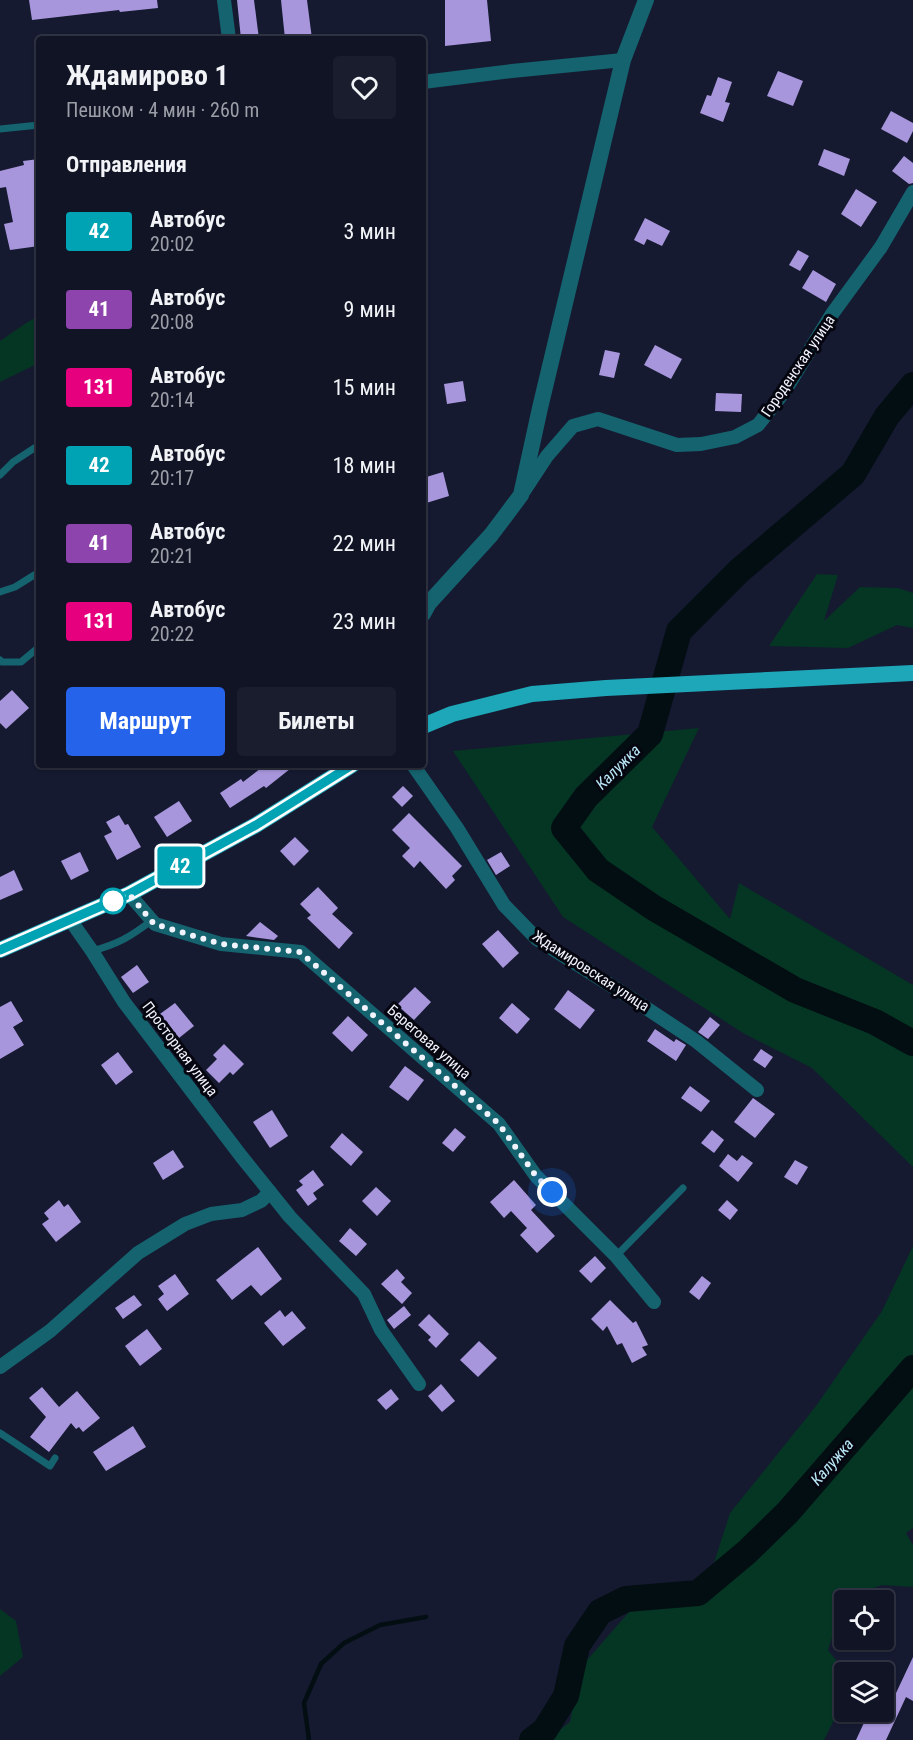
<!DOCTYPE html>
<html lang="ru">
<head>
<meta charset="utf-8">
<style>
  :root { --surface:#101425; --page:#191d2d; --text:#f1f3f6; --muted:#9c9ea7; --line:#303342; --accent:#2563eb }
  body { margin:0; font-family:"Roboto Condensed",sans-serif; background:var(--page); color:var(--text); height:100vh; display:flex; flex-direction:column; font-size:22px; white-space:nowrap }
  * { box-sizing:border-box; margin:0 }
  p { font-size:20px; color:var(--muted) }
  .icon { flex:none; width:33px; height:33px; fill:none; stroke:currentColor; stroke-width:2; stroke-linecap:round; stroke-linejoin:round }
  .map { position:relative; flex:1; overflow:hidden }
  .side { position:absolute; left:36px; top:36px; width:390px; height:732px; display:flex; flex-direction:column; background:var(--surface); border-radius:6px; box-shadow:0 2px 4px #0004,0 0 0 2px var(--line) }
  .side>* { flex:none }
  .badge { padding:0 12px; border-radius:4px; font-size:21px; line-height:39px }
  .fabs { position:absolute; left:834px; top:1590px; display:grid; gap:12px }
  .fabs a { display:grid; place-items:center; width:60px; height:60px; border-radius:6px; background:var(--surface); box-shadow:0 2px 4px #0004,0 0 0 2px var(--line); font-size:30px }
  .you { position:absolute; width:30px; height:30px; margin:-15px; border:4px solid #fff; border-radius:50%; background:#1a73e8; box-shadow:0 0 0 9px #1a73e833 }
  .map>.badge { position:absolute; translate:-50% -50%; box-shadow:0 0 0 3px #fff }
  h2 { padding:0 30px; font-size:22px; line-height:54px }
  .round { display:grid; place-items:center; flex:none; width:63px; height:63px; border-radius:6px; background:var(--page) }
  .head { display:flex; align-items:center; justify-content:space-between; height:102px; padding:0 30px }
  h1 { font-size:28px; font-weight:700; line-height:45px }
  .primary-button { display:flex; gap:12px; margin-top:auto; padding:12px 30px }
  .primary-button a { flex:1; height:69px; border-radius:6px; background:var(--accent); color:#fff; font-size:24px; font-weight:700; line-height:69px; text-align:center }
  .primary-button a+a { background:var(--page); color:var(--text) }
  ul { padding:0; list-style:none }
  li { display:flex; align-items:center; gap:18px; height:78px; padding:0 30px }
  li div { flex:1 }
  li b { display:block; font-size:22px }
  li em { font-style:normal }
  li .badge { min-width:66px; font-weight:700; text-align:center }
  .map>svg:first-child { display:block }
</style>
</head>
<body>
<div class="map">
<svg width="913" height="1740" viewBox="0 0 913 1740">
  <rect width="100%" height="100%" fill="#151a31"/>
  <g fill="#053523">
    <polygon points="39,316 39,363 0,382 0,341 26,323"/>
    <polygon points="817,574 838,575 824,621 860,587 898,588 913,593 913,628 897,625 848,648 769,646"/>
    <polygon points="699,728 652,827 730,919 739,883 913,985 913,1167 812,1068 743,1033 563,917 453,751"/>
    <polygon points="913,1246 913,1528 906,1533 913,1545 913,1587 882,1585 845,1598 828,1650 845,1672 844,1700 824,1740 547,1740 570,1722 580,1668 629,1612 702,1600 730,1513 816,1406 882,1311"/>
    <polygon points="0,1609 16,1621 23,1657 0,1676"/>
  </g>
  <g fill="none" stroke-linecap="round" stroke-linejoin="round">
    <polyline stroke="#030e13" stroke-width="4.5" points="309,1740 304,1703 321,1664 344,1643 380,1625 426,1617"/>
    <g stroke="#030e13" stroke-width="26">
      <polyline points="913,385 887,416 853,474 739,571 679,631 650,734 586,797 564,828 598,870 654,908 795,990 875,1022 913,1043"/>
      <polyline points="532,1740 545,1730 566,1696 577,1646 600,1612 626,1599 698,1593 747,1552 788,1512 913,1368"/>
    </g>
  </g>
  <g fill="#a896dc">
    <polygon points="29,0 157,0 158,8 120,12 119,10 32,20"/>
    <polygon points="237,0 254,0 259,39 241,39"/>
    <polygon points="281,0 307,0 312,39 285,39"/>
    <polygon points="445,0 487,0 491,41 445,46"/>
    <polygon points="778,71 803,81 793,106 767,96"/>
    <polygon points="718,77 732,82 725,102 730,103 723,122 700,113 707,95 711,96"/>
    <polygon points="891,111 913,123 913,131 907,143 881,129"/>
    <polygon points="824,149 850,159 844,176 818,165"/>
    <polygon points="904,156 913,163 913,183 909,184 892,171"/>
    <polygon points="39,159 39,246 10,250 4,224 13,222 6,187 0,188 0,171 24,165 23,161"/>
    <polygon points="856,189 877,202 861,227 841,214"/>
    <polygon points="645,218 670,231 662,246 647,239 644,245 634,240"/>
    <polygon points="798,250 809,256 800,271 789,265"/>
    <polygon points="813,270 836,284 826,302 802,288"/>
    <polygon points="655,345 682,359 671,379 644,365"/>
    <polygon points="605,350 620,353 614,378 599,375"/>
    <polygon points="463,381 466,401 447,404 444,384"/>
    <polygon points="716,393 742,394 741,412 715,411"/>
    <polygon points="443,472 449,496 423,504 423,478"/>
    <polygon points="12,690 29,708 6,729 0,723 0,701"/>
    <polygon points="265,765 295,765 266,788 264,786 230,808 220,793 241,779 243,782"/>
    <polygon points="403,786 413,796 402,807 392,797"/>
    <polygon points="179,801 192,821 167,837 154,817"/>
    <polygon points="409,813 462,866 452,876 455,880 446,889 420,861 414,868 402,856 410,848 392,830"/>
    <polygon points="119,815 125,825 128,824 141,847 117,860 104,836 112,832 106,822"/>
    <polygon points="295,837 309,851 294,866 280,851"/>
    <polygon points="80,852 89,871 71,880 61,861"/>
    <polygon points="501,852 510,866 496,875 487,860"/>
    <polygon points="14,870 23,890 0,900 0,877"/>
    <polygon points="318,887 338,908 332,914 353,933 339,949 307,918 311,915 300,904"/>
    <polygon points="260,922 278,936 274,940 246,936"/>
    <polygon points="498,930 519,953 503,968 482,944"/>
    <polygon points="137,965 149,982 133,993 121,977"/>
    <polygon points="415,987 431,1002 414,1020 397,1005"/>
    <polygon points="568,990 595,1010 580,1029 554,1009"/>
    <polygon points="11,1001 23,1021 13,1027 24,1045 0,1059 0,1007"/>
    <polygon points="175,1003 194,1026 179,1038 160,1014"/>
    <polygon points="512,1003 530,1019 517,1034 499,1018"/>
    <polygon points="348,1016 368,1035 352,1052 332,1033"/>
    <polygon points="710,1017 720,1025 708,1039 698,1032"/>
    <polygon points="655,1029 674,1042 676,1039 686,1045 676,1061 647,1041"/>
    <polygon points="224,1044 244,1064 233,1075 230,1072 219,1083 206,1070 217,1059 213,1055"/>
    <polygon points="761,1049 773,1057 765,1068 753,1060"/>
    <polygon points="118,1052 133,1072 116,1085 101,1065"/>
    <polygon points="405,1066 424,1080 408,1101 389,1087"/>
    <polygon points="690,1086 710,1101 701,1112 681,1098"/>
    <polygon points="753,1098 775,1114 755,1138 734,1122"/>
    <polygon points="272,1110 288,1136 270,1148 253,1122"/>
    <polygon points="455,1128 466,1137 453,1152 442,1143"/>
    <polygon points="712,1130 724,1140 714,1153 701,1143"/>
    <polygon points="342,1133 363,1152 351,1166 330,1147"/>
    <polygon points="173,1150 184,1167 163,1180 153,1163"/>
    <polygon points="728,1154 737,1161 742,1155 753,1163 738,1182 719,1166"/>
    <polygon points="795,1160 808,1167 797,1185 784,1177"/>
    <polygon points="313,1170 324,1185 313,1193 317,1199 308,1206 296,1190 303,1185 299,1181"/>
    <polygon points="514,1180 536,1205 531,1210 555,1236 537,1253 520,1235 527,1228 511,1211 504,1218 490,1202"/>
    <polygon points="376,1187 391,1201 377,1216 362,1201"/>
    <polygon points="59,1200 64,1207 68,1204 81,1222 56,1242 42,1224 49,1219 44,1213"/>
    <polygon points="727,1200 738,1210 730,1220 718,1210"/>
    <polygon points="350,1228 367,1244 356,1256 339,1241"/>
    <polygon points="258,1247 282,1279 261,1296 251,1285 232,1300 216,1280"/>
    <polygon points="595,1256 606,1268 591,1283 579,1271"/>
    <polygon points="397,1269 405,1278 401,1282 412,1293 402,1304 381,1284"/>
    <polygon points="175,1274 189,1294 167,1311 158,1299 164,1294 158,1286"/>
    <polygon points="702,1276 711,1283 699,1300 689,1292"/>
    <polygon points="134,1295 142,1305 123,1319 115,1308"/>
    <polygon points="610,1300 633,1323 636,1321 648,1345 642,1347 647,1355 632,1363 622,1343 617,1345 607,1326 603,1331 591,1319"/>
    <polygon points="404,1306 411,1315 394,1329 387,1320"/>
    <polygon points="280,1310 285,1317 292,1311 306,1328 283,1346 264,1323"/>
    <polygon points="429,1314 449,1334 436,1348 428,1340 431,1337 418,1325"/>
    <polygon points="147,1329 162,1349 140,1366 125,1346"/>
    <polygon points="479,1341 497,1358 478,1377 460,1360"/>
    <polygon points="441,1384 455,1401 442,1412 428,1396"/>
    <polygon points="42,1387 59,1407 77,1391 100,1418 83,1432 79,1427 76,1429 71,1423 49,1452 30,1437 46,1417 29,1398"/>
    <polygon points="391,1389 399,1399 386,1410 377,1400"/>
    <polygon points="133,1426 146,1447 106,1471 93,1452"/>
    <polygon points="913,1657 913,1701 906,1697 886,1740 856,1740 869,1712 884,1712 884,1708 888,1710"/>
  </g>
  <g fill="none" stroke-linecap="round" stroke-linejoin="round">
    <g stroke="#15636e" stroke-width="7">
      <polyline points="0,129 39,125"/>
      <polyline points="0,475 13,462 39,445"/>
      <polyline points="0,592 15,587 39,572"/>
      <polyline points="0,660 2,662 21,662 39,647"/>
      <path d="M92,951C118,944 130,937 151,921"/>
      <polyline points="616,1256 683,1188"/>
      <polyline points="0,1433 50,1466 55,1458"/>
    </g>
    <g stroke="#15636e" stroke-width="14">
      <polyline points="224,0 229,39"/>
      <polyline points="423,82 512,71 623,60"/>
      <polyline points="524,491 547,456 573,426 598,419 677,445 701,444 735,437 758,425 784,392 832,314 881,247 913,192"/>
      <polyline points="413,765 457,828 504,905 537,939 634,1000 696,1041 757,1090"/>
      <polyline points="129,894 155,924 221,944 301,952 499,1124 536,1176 616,1256 654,1302"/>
      <polyline points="71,921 92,951 124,1002 241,1156 290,1217 364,1294 381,1330 419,1384"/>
      <polyline points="0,1367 50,1331 138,1253 185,1224 211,1214 242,1210 261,1201 270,1192"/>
    </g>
    <polyline stroke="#15636e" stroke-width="16" points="423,614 429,603 491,535 521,495 540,408 623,60 646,0"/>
    <g stroke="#1da7b9" stroke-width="16">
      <polyline points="423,726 452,714 532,694 606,688 913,673"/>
      <polyline points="0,950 129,894 256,825 352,765"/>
    </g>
  </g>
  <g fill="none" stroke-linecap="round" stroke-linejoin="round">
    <defs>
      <polyline id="line" points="0,950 129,894 256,825 352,765"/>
    </defs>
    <use href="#line" stroke="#fff" stroke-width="14"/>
    <use href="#line" stroke="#00a3b4" stroke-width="9"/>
    <polyline stroke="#f1f3fd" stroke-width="6" stroke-dasharray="0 10.8" points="113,901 129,894 154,924 221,944 300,952 499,1124 536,1176 552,1192"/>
  </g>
  <circle fill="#fff" stroke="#00a3b4" stroke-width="3" cx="113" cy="901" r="12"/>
  <g text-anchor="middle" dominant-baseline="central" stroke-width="6" stroke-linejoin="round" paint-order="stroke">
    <g font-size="15" fill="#f1f3fd" stroke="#05060f">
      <text transform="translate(798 366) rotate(-56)">Городенская улица</text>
      <text transform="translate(591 971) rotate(33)">Ждамировская улица</text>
      <text transform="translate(429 1042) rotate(41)">Береговая улица</text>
      <text transform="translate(180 1049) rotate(53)">Просторная улица</text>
    </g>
    <g font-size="16" font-style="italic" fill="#bbe9fa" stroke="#05060f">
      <text transform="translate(618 767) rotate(-45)">Калужка</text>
      <text transform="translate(832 1462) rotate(-49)">Калужка</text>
    </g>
  </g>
</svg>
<div class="fabs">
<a><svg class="icon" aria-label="locate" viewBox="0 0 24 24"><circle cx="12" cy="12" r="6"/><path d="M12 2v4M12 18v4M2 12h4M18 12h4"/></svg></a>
<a><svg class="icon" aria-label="layers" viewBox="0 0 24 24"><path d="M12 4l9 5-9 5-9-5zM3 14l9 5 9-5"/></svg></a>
</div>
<div class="you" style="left:552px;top:1192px"></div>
<b class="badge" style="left:180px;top:866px;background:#00a3b4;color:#fff">42</b>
<section class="side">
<div class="head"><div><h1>Ждамирово 1</h1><p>Пешком · 4 мин · 260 m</p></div><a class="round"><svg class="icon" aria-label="heart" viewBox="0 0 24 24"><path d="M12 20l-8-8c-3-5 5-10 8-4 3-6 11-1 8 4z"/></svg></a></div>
<h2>Отправления</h2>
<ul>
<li><span class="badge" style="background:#00a3b4;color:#fff">42</span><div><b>Автобус</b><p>20:02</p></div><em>3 мин</em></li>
<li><span class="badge" style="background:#8e44ad;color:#fff">41</span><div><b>Автобус</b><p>20:08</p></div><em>9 мин</em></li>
<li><span class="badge" style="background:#e6007e;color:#fff">131</span><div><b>Автобус</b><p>20:14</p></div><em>15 мин</em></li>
<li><span class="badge" style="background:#00a3b4;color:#fff">42</span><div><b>Автобус</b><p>20:17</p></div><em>18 мин</em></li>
<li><span class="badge" style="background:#8e44ad;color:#fff">41</span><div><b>Автобус</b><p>20:21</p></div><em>22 мин</em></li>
<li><span class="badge" style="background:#e6007e;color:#fff">131</span><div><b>Автобус</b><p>20:22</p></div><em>23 мин</em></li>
</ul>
<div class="primary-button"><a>Маршрут</a><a>Билеты</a></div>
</section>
</div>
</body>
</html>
